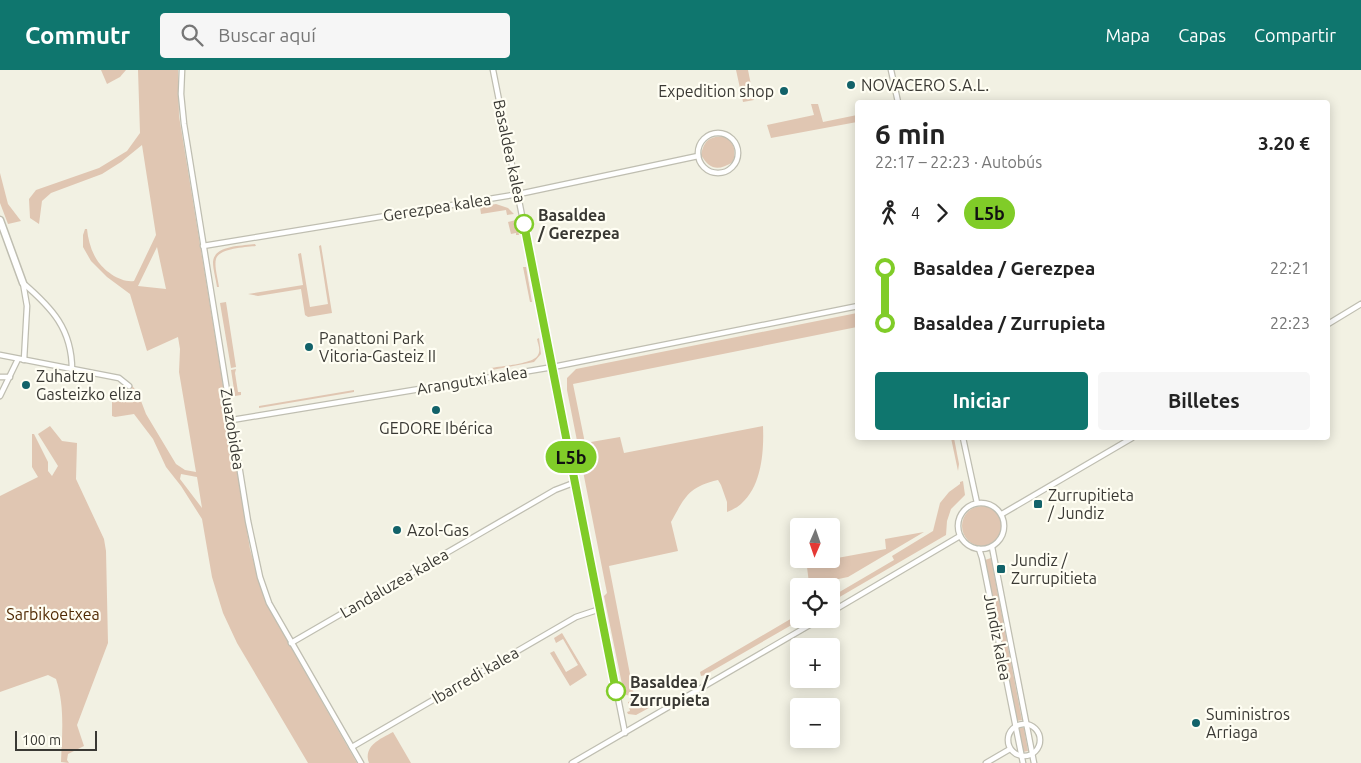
<!DOCTYPE html>
<html lang="es">
<head>
<meta charset="utf-8">
<style>
  :root { --surface:#fff; --page:#f6f6f6; --text:#222; --muted:#767676; --accent:#0f766e }
  body { margin:0; font-family:Ubuntu,sans-serif; background:var(--page); color:var(--text); height:100vh; display:flex; flex-direction:column; font-size:19px; white-space:nowrap }
  * { box-sizing:border-box; margin:0 }
  p { font-size:16px; color:var(--muted) }
  .icon { flex:none; width:28px; height:28px; fill:none; stroke:currentColor; stroke-width:2; stroke-linecap:round; stroke-linejoin:round }
  .map { position:relative; flex:1; overflow:hidden }
  .sheet { position:absolute; left:855px; top:30px; width:475px; height:340px; display:flex; flex-direction:column; background:var(--surface); border-radius:5px; box-shadow:0 2px 12px #0003 }
  .sheet>* { flex:none }
  .badge { padding:0 10px; border-radius:16px; font-size:18px; line-height:32px }
  .needle { width:32px; rotate:182deg }
  .tools { position:absolute; left:790px; top:448px; display:grid; gap:10px }
  .tools a { display:grid; place-items:center; width:50px; height:50px; border-radius:5px; background:var(--surface); box-shadow:0 2px 12px #0003; font-size:25px }
  .scale { position:absolute; left:15px; bottom:12px; width:82px; box-sizing:border-box; padding-left:5px; border:2px solid #3a3934; border-top:0; font-size:14px; line-height:18px; white-space:nowrap; color:#3a3934; -webkit-text-stroke:4px #fffef3; paint-order:stroke }
  .map>.badge { position:absolute; translate:-50% -50%; box-shadow:0 0 0 2px #fff }
  .legs { display:flex; align-items:center; gap:8px; height:55px; padding:0 20px; font-size:16px }
  .legs p { margin-inline-start:auto }
  .overview { display:flex; align-items:center; justify-content:space-between; height:85px; padding:0 20px }
  h1 { font-size:28px; font-weight:700; line-height:38px }
  .cta { display:flex; gap:10px; margin-top:auto; padding:10px 20px }
  .cta a { flex:1; height:58px; border-radius:5px; background:var(--accent); color:#fff; font-size:20px; font-weight:700; line-height:58px; text-align:center }
  .cta a+a { background:var(--page); color:var(--text) }
  ul { padding:0 20px; list-style:none }
  li { display:flex; align-items:center; gap:18px; height:55px; font-size:19px }
  li i { display:grid; place-items:center; width:8px; height:100%; margin:0 6px; background:currentColor }
  li i::after { content:''; width:12px; height:12px; margin:-6px; border:4px solid; border-radius:50%; background:var(--surface) }
  li p { margin-inline-start:auto }
  li:first-child i { background:linear-gradient(#0000 50%,currentColor 0) }
  li:last-child i { background:linear-gradient(currentColor 50%,#0000 0) }
  header { display:flex; align-items:center; gap:30px; box-sizing:border-box; height:70px; padding:0 25px; background:var(--accent); color:#fff }
  header strong { font-size:24px }
  nav { display:flex; gap:28px; margin-inline-start:auto; font-size:18px }
  .search { width:350px; height:45px; background:var(--page); display:flex; align-items:center; gap:12px; box-sizing:border-box; padding:0 18px; border-radius:5px; color:var(--muted); font-size:19px }
  .map>svg:first-child { display:block }
</style>
</head>
<body>
<header>
<strong>Commutr</strong>
<div class="search"><svg class="icon" aria-label="search" viewBox="0 0 24 24"><circle cx="10" cy="10" r="6"/><path d="M15 15l6 6"/></svg>Buscar aquí</div>
<nav><a>Mapa</a><a>Capas</a><a>Compartir</a></nav>
</header>
<div class="map">
<svg width="1361" height="693" viewBox="0 0 1361 693">
  <rect width="100%" height="100%" fill="#f2f1e3"/>
  <g fill="#e0c6b2" fill-rule="evenodd">
    <polygon points="101,0 126,0 120,7 107,14"/>
    <path d="M138,0H178L179,46L250,479L264,528L272,544L357,693H308L237,573L223,543L212,507L202,449L181,416L166,397L153,369L134,344L115,347L112,346V326L127,323L129,312L138,323L146,344L176,394L185,400L196,402L179,302L180,279L178,267L147,281L130,224L107,207L91,191L83,177V165L85,159H87C88,169 91,181 97,190C104,201 121,213 134,211L156,165L142,75L121,92L102,104L51,123L42,131L39,154L30,148L29,129L36,120L99,98L127,81L140,63ZM157,177L166,219L138,216ZM181,404L197,407L202,438L180,409Z"/>
    <polygon points="736,0 748,0 754,30 743,32"/>
    <polygon points="811,34 818,34 823,52 857,45 857,52 771,68 767,55 814,45"/>
    <path d="M724,66C735,72 736,81 733,92C718,101 710,100 701,85C704,70 709,67 724,66Z"/>
    <polygon points="0,103 8,134 21,151 8,154 0,133"/>
    <polygon points="496,134 508,138 514,144 507,145 506,140 481,144 480,137"/>
    <polygon points="516,150 519,165 516,165 516,163 511,164 508,152"/>
    <path d="M255,174L256,176C247,177 219,178 216,189C214,196 218,209 219,217H217C216,209 213,200 213,192C214,175 242,176 255,174Z"/>
    <polygon points="321,175 332,243 308,247 305,245 301,219 258,226 248,224 303,215 298,184 301,183 310,237 328,234 319,176"/>
    <polygon points="523,197 526,197 532,232 530,232"/>
    <polygon points="226,232 236,297 231,298 220,233"/>
    <path d="M857,243V257L573,314L585,373L620,367L624,383L763,356C764,381 762,416 741,434C738,437 732,440 727,442V432L721,415L718,410C688,417 685,427 671,452L678,481L609,496L635,630L642,634L653,628L658,630V633L636,645L628,644L627,642L630,641L628,632L631,631L630,626L624,624L604,526L607,523L567,320V308L576,299Z"/>
    <path d="M539,268L541,284L534,292L492,300L491,298C501,296 534,294 538,285C541,280 538,274 537,269Z"/>
    <polygon points="236,299 235,303 238,322 241,322 241,325 235,326 231,300"/>
    <polygon points="354,320 354,322 259,338 259,336"/>
    <path d="M50,356L62,371L77,373L76,409L104,469L106,481L108,573L77,655L84,676L68,684L67,690L69,693L61,692C62,664 65,636 56,609L48,605L0,622V426L38,407L32,397V364H34L48,392V401L52,406L58,396L38,364Z"/>
    <polygon points="951,368 954,368 959,394 958,401"/>
    <polygon points="963,411 965,425 951,439 947,451 946,465 831,532 831,527 894,490 892,486 933,461 940,433 949,422 960,414 960,412"/>
    <circle cx="982" cy="456" r="20"/>
    <polygon points="924,462 848,507 814,514 809,513 807,497 821,495 821,491 886,479 885,469"/>
    <polygon points="991,488 1022,650 1017,651 985,490"/>
    <polygon points="799,544 799,549 802,549 705,605 701,606 700,602"/>
    <polygon points="562,563 587,605 570,616 550,583 554,581 566,602 578,595 563,569 556,573 554,568"/>
    <polygon points="1021,657 1024,658 1028,681 1023,682 1018,659"/>
    <path d="M393,662L411,693H369C363,676 380,669 393,662Z"/>
  </g>
  <g fill="none" stroke-linecap="round" stroke-linejoin="round">
    <defs>
      <g id="street">
        <polyline points="182,0 181,24 184,54 248,451 260,507 269,533 361,693"/>
        <polyline points="493,0 625,663"/>
        <polyline points="891,0 898,32"/>
        <circle cx="718" cy="83" r="20"/>
        <polyline points="203,176 519,124 698,86"/>
        <path d="M23,213C52,238 72,259 72,300"/>
        <polyline points="23,213 27,236 24,290"/>
        <polyline points="1328,254 1361,234"/>
        <polyline points="0,285 119,308 129,316"/>
        <polyline points="0,307 10,307"/>
        <polyline points="0,326 18,289"/>
        <polyline points="232,350 553,297 858,236"/>
        <polyline points="963,368 977,433"/>
        <circle cx="981" cy="456" r="23"/>
        <polyline points="1002,444 1132,368"/>
        <polyline points="992,477 1034,693"/>
        <polyline points="979,479 982,488 1023,693"/>
        <polyline points="831,542 960,466"/>
        <polyline points="291,573 555,420 576,412"/>
        <circle cx="1024" cy="670" r="16"/>
        <polyline points="352,677 576,547 600,539"/>
        <polyline points="572,693 820,549"/>
        <polyline points="986,693 1010,679"/>
      </g>
      <polyline id="secondary" points="0,150 23,213"/>
    </defs>
    <use href="#street" stroke="#bfbeb1" stroke-width="7"/>
    <use href="#secondary" stroke="#bfbeb1" stroke-width="9"/>
    <use href="#street" stroke="#fff" stroke-width="4.5"/>
    <use href="#secondary" stroke="#fff" stroke-width="6"/>
  </g>
  <g fill="none" stroke-linecap="round" stroke-linejoin="round">
    <defs>
      <polyline id="line-1" points="524,154 616,621"/>
    </defs>
    <use href="#line-1" stroke="#fff" stroke-width="11"/>
    <use href="#line-1" stroke="#80cc28" stroke-width="8"/>
  </g>
  <g fill="#126269" stroke="#fffef3" stroke-width="2">
    <circle cx="851" cy="15" r="5"/>
    <circle cx="784" cy="21" r="5"/>
    <circle cx="309" cy="277" r="5"/>
    <circle cx="26" cy="315" r="5"/>
    <circle cx="436" cy="340" r="5"/>
    <rect x="1033" y="429" width="10" height="10" rx="2.5"/>
    <circle cx="397" cy="460" r="5"/>
    <rect x="996" y="494" width="10" height="10" rx="2.5"/>
    <circle cx="1196" cy="653" r="5"/>
  </g>
  <g fill="#fff" stroke="#80cc28" stroke-width="2.5">
    <circle cx="524" cy="154" r="9"/>
    <circle cx="616" cy="621" r="9"/>
  </g>
  <g text-anchor="middle" dominant-baseline="central" stroke-width="4.5" stroke-linejoin="round" paint-order="stroke">
    <g font-size="16" fill="#3a3934" stroke="#fffef3" text-anchor="start">
      <text x="861" y="15">NOVACERO S.A.L.</text>
      <text x="774" y="21" text-anchor="end">Expedition shop</text>
      <text x="319" y="268">Panattoni Park<tspan x="319" dy="18">Vitoria-Gasteiz II</tspan></text>
      <text x="36" y="306">Zuhatzu<tspan x="36" dy="18">Gasteizko eliza</tspan></text>
      <text x="436" y="358" text-anchor="middle">GEDORE Ibérica</text>
      <text x="1048" y="425">Zurrupitieta<tspan x="1048" dy="18">/ Jundiz</tspan></text>
      <text x="407" y="460">Azol-Gas</text>
      <text x="1011" y="490">Jundiz /<tspan x="1011" dy="18">Zurrupitieta</tspan></text>
      <text x="1206" y="644">Suministros<tspan x="1206" dy="18">Arriaga</tspan></text>
    </g>
    <g font-size="16" fill="#3a3934" stroke="#fffef3">
      <text transform="translate(510 81) rotate(78)">Basaldea kalea</text>
      <text transform="translate(437 137) rotate(-9)">Gerezpea kalea</text>
      <text transform="translate(472 310) rotate(-9)">Arangutxi kalea</text>
      <text transform="translate(233 359) rotate(81)">Zuazobidea</text>
      <text transform="translate(394 513) rotate(-30)">Landaluzea kalea</text>
      <text transform="translate(998 567) rotate(79)">Jundiz kalea</text>
      <text transform="translate(475 605) rotate(-30)">Ibarredi kalea</text>
    </g>
    <g font-size="16" font-weight="bold" fill="#3a3934" stroke="#fffef3" text-anchor="start">
      <text x="538" y="145">Basaldea<tspan x="538" dy="18">/ Gerezpea</tspan></text>
      <text x="630" y="612">Basaldea /<tspan x="630" dy="18">Zurrupieta</tspan></text>
    </g>
    <g font-size="16" fill="#502a03" stroke="#fffef3">
      <text x="53" y="544">Sarbikoetxea</text>
    </g>
  </g>
</svg>
<div class="tools">
<a><svg class="needle" viewBox="-14 -14 28 28"><path d="M0-13l5 13h-10z" fill="#e53935"/><path d="M0 13l5-13h-10z" fill="#767676"/></svg></a>
<a><svg class="icon" aria-label="locate" viewBox="0 0 24 24"><circle cx="12" cy="12" r="6"/><path d="M12 2v4M12 18v4M2 12h4M18 12h4"/></svg></a>
<a>+</a>
<a>−</a>
</div>
<div class="scale">100 m</div>
<b class="badge" style="left:571px;top:387px;background:#80cc28;color:#111">L5b</b>
<section class="sheet">
<div class="overview"><div><h1>6 min</h1><p>22:17 – 22:23 · Autobús</p></div><b>3.20 €</b></div>
<div class="legs"><svg class="icon" aria-label="walk" viewBox="0 0 24 24"><circle cx="13" cy="4" r="2"/><path d="M13 8l-2 6 4 7M11 14l-3 7M7 12l3-4h3l4 4"/></svg>4<svg class="icon" aria-label="forward" viewBox="0 0 24 24"><path d="M9 5l7 7-7 7"/></svg><b class="badge" style="background:#80cc28;color:#111">L5b</b></div>
<ul>
<li><i style="color:#80cc28"></i><b>Basaldea / Gerezpea</b><p>22:21</p></li>
<li><i style="color:#80cc28"></i><b>Basaldea / Zurrupieta</b><p>22:23</p></li>
</ul>
<div class="cta"><a>Iniciar</a><a>Billetes</a></div>
</section>
</div>
</body>
</html>
